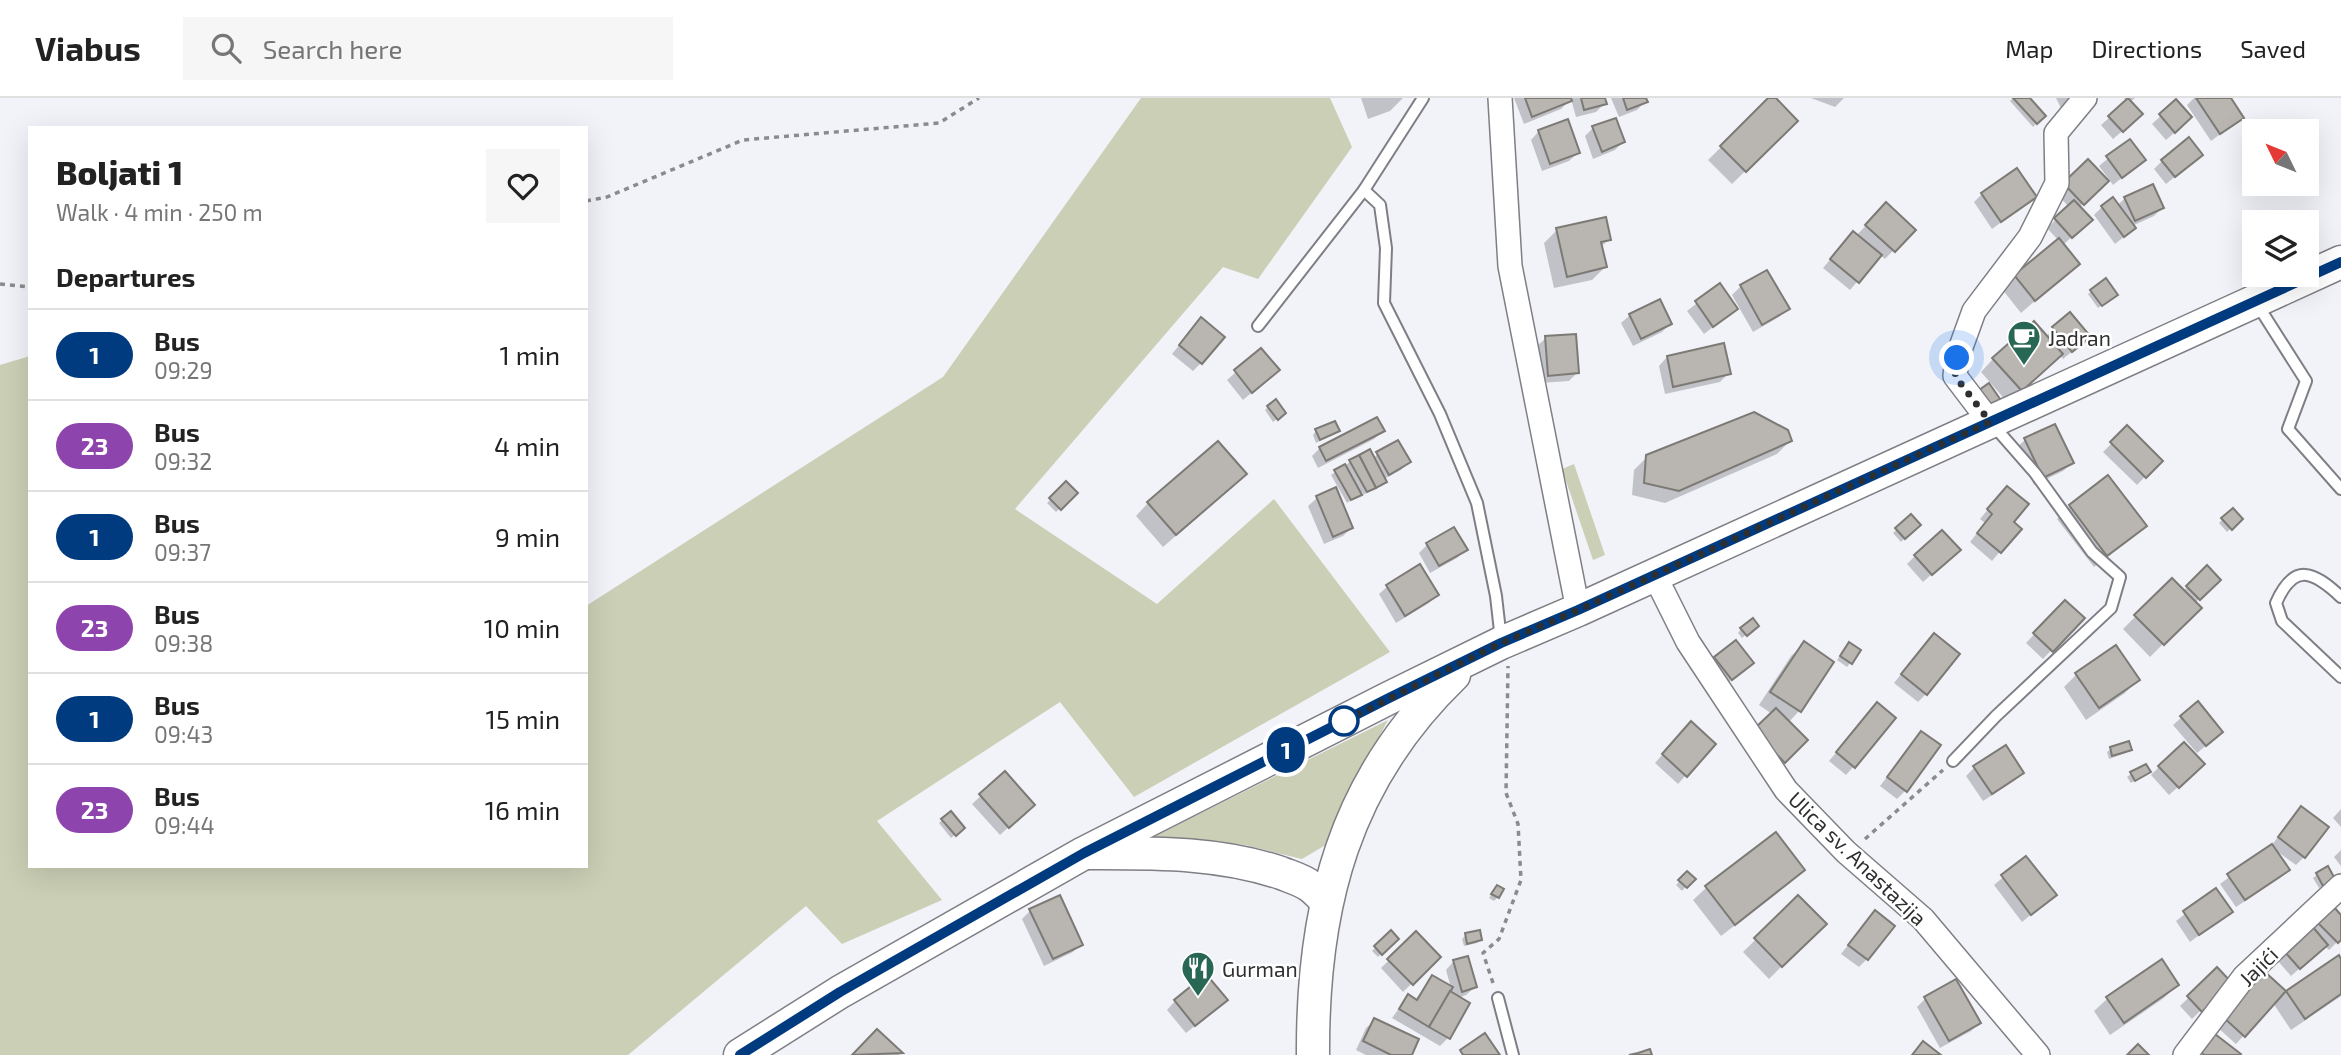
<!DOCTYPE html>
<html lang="en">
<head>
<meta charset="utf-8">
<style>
  :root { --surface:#fff; --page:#f6f6f6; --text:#222; --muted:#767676; --line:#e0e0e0 }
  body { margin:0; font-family:"Exo 2",sans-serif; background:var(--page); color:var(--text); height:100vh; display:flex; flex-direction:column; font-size:26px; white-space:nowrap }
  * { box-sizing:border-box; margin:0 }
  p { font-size:23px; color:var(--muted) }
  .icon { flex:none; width:38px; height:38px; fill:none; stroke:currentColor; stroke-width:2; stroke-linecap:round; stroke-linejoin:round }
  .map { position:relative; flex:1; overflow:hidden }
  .sheet { position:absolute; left:28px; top:28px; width:560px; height:742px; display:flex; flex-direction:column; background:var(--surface); border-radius:0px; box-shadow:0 7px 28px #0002 }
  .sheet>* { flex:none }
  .badge { padding:0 14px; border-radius:23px; font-size:24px; line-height:46px }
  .needle { width:46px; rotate:313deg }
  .controls { position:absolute; left:2242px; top:21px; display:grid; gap:14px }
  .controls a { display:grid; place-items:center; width:77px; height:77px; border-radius:0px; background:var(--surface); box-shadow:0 7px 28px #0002; font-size:35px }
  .you { position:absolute; width:35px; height:35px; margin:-18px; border:5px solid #fff; border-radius:50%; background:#1a73e8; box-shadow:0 0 0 10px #1a73e833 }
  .map>.badge { position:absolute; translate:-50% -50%; box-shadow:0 0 0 4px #fff }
  h2 { padding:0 28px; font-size:26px; line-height:63px }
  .round { display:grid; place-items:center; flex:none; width:74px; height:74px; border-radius:0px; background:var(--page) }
  .overview { display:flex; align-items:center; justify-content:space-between; height:119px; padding:0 28px }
  h1 { font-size:33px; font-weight:800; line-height:52px }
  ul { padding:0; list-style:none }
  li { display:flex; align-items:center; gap:21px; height:91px; padding:0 28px; border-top:2px solid var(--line) }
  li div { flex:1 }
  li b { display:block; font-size:26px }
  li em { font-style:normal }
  li .badge { min-width:77px; font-weight:700; text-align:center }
  header { display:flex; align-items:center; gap:42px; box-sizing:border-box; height:98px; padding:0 35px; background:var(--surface); border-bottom:2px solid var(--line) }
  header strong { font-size:33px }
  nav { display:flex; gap:38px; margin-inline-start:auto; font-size:24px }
  .search { width:490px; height:63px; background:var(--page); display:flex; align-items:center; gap:18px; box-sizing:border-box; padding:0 24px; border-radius:0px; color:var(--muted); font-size:26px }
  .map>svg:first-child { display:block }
</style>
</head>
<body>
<header>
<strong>Viabus</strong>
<div class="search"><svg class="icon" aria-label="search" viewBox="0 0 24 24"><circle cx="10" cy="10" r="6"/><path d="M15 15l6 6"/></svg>Search here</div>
<nav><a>Map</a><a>Directions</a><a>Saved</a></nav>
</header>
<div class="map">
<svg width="2341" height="957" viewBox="0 0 2341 957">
  <rect width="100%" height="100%" fill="#f1f3f9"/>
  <g fill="#cbcfb5">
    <polygon points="1141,0 1330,0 1352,49 1258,181 1223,169 1015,411 1157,506 1274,401 1390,554 1134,699 1060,604 877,723 942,802 842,846 806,808 628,957 0,957 0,267 30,258 30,768 586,768 586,508 943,279"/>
    <polygon points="1574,366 1605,457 1593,462 1562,371"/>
    <polygon points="1388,622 1342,709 1329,745 1302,761 1245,747 1151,740"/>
  </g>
  <g fill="#0003">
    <polygon points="1361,0 1403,0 1390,13 1368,21"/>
    <polygon points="1514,0 1603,0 1605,5 1596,14 1576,19 1571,1 1561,11 1524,26"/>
    <polygon points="1611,0 1644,0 1646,3 1637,12 1619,19"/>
    <polygon points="1771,0 1773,0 1796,23 1732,86 1708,62"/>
    <polygon points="1811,0 1844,0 1835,9"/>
    <polygon points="2013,0 2028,0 2044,18 2033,29 2010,3"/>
    <polygon points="2056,0 2073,0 2061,10"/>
    <polygon points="2124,0 2135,0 2130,4 2133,24 2113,41 2101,27 2127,4"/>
    <polygon points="2194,0 2228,0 2242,20 2211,43 2187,7"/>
    <polygon points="2176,4 2182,28 2166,42 2152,26"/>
    <polygon points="1593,30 1623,44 1615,52 1593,61 1585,38"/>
    <polygon points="1539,33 1578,55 1569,63 1542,73 1531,42"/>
    <polygon points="2129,43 2144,62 2113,87 2099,68"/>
    <polygon points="2162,63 2192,65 2166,86 2154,71"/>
    <polygon points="2088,64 2106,83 2079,110 2090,122 2063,147 2078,166 2021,215 2002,191 2059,143 2047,130 2069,109 2056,95"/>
    <polygon points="1982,96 2035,99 1992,131 1974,104"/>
    <polygon points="2125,100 2162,110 2154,118 2132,128 2125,138 2115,146 2094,117 2102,109 2117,108"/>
    <polygon points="1886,106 1913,132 1885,161 1880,157 1850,192 1823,170 1845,144 1856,138"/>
    <polygon points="1557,132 1609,141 1601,149 1605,169 1592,182 1554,190 1544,145"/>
    <polygon points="1766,174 1787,211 1779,219 1753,234 1732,197 1741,188"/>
    <polygon points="1719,188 1736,211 1704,236 1687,213"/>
    <polygon points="2092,193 2112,200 2098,210 2088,196"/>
    <polygon points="1630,217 1670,226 1662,234 1633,248 1621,225"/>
    <polygon points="2070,217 2080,247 2063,261 2060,257 2008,305 1981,274 1993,261 2045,239"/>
    <polygon points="1193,230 1201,265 1193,273 1172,256"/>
    <polygon points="1546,240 1577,275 1569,283 1540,285 1537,248"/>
    <polygon points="1261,252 1269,280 1243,302 1227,282"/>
    <polygon points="1667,259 1729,275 1720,284 1665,296 1659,268"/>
    <polygon points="1268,309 1280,319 1273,324 1265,312"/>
    <polygon points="2054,328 2072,365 2063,373 2034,387 2016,350 2025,342"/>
    <polygon points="2127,330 2160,363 2137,387 2103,354"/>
    <polygon points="1316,333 1338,333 1316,345 1313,337"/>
    <polygon points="1383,333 1374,341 1318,370 1312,358 1320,350"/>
    <polygon points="1790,343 1777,356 1665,405 1632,397 1634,372 1647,359"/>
    <polygon points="1378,356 1409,364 1401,372 1384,381 1385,384 1382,387 1363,397 1362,394 1347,405 1331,377 1350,364 1373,360"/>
    <polygon points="1066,386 1076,395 1056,414 1047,405"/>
    <polygon points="1232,389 1163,449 1136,418 1148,405"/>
    <polygon points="1335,392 1351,430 1343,438 1324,446 1308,408 1317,400"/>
    <polygon points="1999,398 2012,425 2019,431 1992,463 1970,444 1985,425 1980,421"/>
    <polygon points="2070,408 2145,428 2132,440 2094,469 2057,421"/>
    <polygon points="2232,412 2241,421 2227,434 2219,425"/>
    <polygon points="1911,418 1918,427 1901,444 1893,435"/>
    <polygon points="1427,447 1466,451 1457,460 1430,475 1419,455"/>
    <polygon points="1915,458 1950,460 1923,484 1907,466"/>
    <polygon points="2207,470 2218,482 2195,505 2199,510 2150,559 2123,531 2172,482 2183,493"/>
    <polygon points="1388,488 1437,496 1429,505 1396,525 1379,496"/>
    <polygon points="2065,504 2082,520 2043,561 2026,545"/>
    <polygon points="1741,531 1753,531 1742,540 1738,535"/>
    <polygon points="1804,546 1832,564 1799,613 1788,625 1805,642 1776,672 1772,616 1759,607 1791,558"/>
    <polygon points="1925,546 1926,596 1918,604 1894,585"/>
    <polygon points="1846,550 1859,553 1847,569 1837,562"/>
    <polygon points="1715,560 1743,573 1723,589 1707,568"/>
    <polygon points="2076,577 2138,582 2125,595 2086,622 2064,589"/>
    <polygon points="1877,606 1854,668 1846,677 1829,663"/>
    <polygon points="2182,619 2213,642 2197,655 2173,627"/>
    <polygon points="1682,634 1686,677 1678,686 1655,665"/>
    <polygon points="1921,635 1905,693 1897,701 1880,688"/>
    <polygon points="2111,651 2130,651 2126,655 2109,661 2107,654"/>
    <polygon points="1975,669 2022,675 2014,683 1983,703 1966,678"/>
    <polygon points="2159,669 2194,675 2169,697 2151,677"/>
    <polygon points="2149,674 2131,685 2127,679 2131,676"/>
    <polygon points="1005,676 1024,715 1000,737 972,706"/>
    <polygon points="2301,710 2304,759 2296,767 2274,751 2288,772 2280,780 2236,809 2220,786 2271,748"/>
    <polygon points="2341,711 2341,729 2333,720"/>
    <polygon points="942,722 963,730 951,740 939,725"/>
    <polygon points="1775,736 1803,772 1790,785 1721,838 1693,802 1706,790"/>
    <polygon points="2341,752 2341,768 2334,759"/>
    <polygon points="2026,760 2055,797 2022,824 1994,787"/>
    <polygon points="1687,775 1693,781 1682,793 1676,787"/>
    <polygon points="2317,777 2329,784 2319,790 2313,780"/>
    <polygon points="1497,789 1498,799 1494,803 1489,800"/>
    <polygon points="2216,792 2231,813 2190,844 2176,823"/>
    <polygon points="1798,800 1824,826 1769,881 1743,854"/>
    <polygon points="2334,812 2341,819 2341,840 2329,852 2325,848 2291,878 2277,862"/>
    <polygon points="1030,813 1081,846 1073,854 1044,868 1022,821"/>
    <polygon points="1867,823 1867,861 1859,869 1841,856"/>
    <polygon points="1391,834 1397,841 1378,859 1372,853"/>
    <polygon points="1416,836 1439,859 1403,894 1381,870"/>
    <polygon points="1466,837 1480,842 1477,845 1464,848 1462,841"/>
    <polygon points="2338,860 2341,864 2341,898 2291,932 2273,905 2236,946 2216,928 2264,876 2287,895"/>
    <polygon points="1454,863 1475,889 1466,897 1458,900 1448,940 1440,948 1392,920 1408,898 1415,902 1432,879 1451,890 1446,872"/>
    <polygon points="2217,872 2229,885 2192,921 2180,908"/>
    <polygon points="2177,887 2164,900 2110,937 2094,913 2107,901"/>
    <polygon points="1925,901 1979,925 1971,933 1940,950 1917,909"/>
    <polygon points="1175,903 1217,910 1186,935 1167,912"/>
    <polygon points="1375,922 1410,957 1366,957 1356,952 1366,930"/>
    <polygon points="877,933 901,955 899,957 854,957"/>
  </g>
  <g fill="#b9b5b0" stroke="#7d7a75" stroke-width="2">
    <polygon points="1525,0 1571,0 1572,3 1532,19"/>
    <polygon points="1581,0 1605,0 1607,6 1584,12"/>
    <polygon points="1623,0 1646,0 1648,4 1627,12"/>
    <polygon points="1768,0 1776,0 1798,23 1746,74 1720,48"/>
    <polygon points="2013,0 2030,0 2046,18 2037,26"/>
    <polygon points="2128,0 2143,16 2123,34 2108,18"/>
    <polygon points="2196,0 2231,0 2244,20 2220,36"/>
    <polygon points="2176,1 2192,19 2175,35 2159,16"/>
    <polygon points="1616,20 1625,44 1602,54 1592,28"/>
    <polygon points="1568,21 1580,55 1550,66 1538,32"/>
    <polygon points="2189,39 2203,57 2175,79 2161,62"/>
    <polygon points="2130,41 2146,62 2122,80 2106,58"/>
    <polygon points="2088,61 2109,83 2084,107 2063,85"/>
    <polygon points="2017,70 2037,99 2001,124 1981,95"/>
    <polygon points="2153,86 2164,110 2135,123 2124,99"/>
    <polygon points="2113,99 2136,130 2124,139 2101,108"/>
    <polygon points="2074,102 2093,122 2072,140 2054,120"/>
    <polygon points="1886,104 1916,132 1895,154 1865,127"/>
    <polygon points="1606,119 1611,142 1601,144 1607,169 1567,179 1556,130"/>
    <polygon points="1853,133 1882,157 1859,185 1830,161"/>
    <polygon points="2059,140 2080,166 2035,203 2014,177"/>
    <polygon points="1767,172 1790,211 1762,227 1740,187"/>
    <polygon points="2106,180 2118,197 2102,208 2090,192"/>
    <polygon points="1720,185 1738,211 1713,229 1695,203"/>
    <polygon points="1660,201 1672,226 1641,241 1629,216"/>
    <polygon points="2070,214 2091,239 2072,254 2052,229"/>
    <polygon points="1201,219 1225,239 1202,266 1179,247"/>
    <polygon points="2034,223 2063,256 2022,293 1992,260"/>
    <polygon points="1576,236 1579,275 1548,278 1545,238"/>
    <polygon points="1724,245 1731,276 1673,289 1667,258"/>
    <polygon points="1261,250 1280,272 1252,295 1234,272"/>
    <polygon points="1989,285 2000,301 1987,310 1975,295"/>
    <polygon points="1276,301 1286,315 1278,322 1267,308"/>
    <polygon points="1754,314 1788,332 1792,343 1679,393 1644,385 1646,357"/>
    <polygon points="1377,319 1385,333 1326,363 1319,349"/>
    <polygon points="1335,323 1340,333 1320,342 1315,331"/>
    <polygon points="2055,326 2074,365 2043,380 2024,340"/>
    <polygon points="2127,327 2163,363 2146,380 2110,344"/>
    <polygon points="1398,342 1411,364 1389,377 1376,354"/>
    <polygon points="1218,343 1247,376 1176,437 1147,404"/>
    <polygon points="1370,351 1387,384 1376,390 1359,357"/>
    <polygon points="1359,357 1376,390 1367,394 1349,362"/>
    <polygon points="1345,366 1362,397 1351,402 1334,372"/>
    <polygon points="2108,377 2147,428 2107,458 2069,407"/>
    <polygon points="1066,383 1078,395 1061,412 1049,400"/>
    <polygon points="2007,388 2029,406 2014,424 2022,431 2001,455 1977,435 1992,416 1987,411"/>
    <polygon points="1336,389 1353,430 1333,439 1316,398"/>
    <polygon points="2233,410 2243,421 2232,432 2221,420"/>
    <polygon points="1911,416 1921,427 1905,441 1895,430"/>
    <polygon points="1454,429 1468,452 1439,468 1426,445"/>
    <polygon points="1942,432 1961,452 1932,477 1914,457"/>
    <polygon points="1420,466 1439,497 1405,518 1386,487"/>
    <polygon points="2207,467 2221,482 2200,502 2186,488"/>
    <polygon points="2172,480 2202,510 2164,547 2134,517"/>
    <polygon points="2065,502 2085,520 2053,554 2033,535"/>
    <polygon points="1753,520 1759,528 1747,538 1740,530"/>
    <polygon points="1934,535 1960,556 1927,597 1901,576"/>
    <polygon points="1736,542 1754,565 1732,582 1714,559"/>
    <polygon points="1804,543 1834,564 1801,614 1770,594"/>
    <polygon points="1849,544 1861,552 1852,566 1840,558"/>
    <polygon points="2116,547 2140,582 2099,610 2075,575"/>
    <polygon points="2198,603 2223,634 2206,648 2180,618"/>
    <polygon points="1877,604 1896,620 1855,670 1836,654"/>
    <polygon points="1776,610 1808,642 1785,665 1753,632"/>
    <polygon points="1691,623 1716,646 1687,679 1662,656"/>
    <polygon points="1921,633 1941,647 1907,694 1887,679"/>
    <polygon points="2129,643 2132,652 2112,658 2110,649"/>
    <polygon points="2184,644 2205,666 2179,690 2158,668"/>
    <polygon points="2006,647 2024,675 1992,696 1973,668"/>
    <polygon points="2146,666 2151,674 2135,683 2130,674"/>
    <polygon points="1005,673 1035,707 1009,730 979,696"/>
    <polygon points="2301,708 2329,729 2305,760 2278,739"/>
    <polygon points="951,713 965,730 956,738 941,721"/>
    <polygon points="1776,734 1805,772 1735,827 1705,788"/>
    <polygon points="2272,746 2290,772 2245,802 2227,776"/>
    <polygon points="2026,758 2057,797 2031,817 2001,777"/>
    <polygon points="2328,768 2335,781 2323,788 2316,775"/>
    <polygon points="1687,773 1696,781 1687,790 1678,782"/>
    <polygon points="1497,787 1504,791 1499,800 1491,796"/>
    <polygon points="2216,790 2233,814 2199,837 2183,813"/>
    <polygon points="1060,797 1083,847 1053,861 1029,811"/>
    <polygon points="1798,797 1827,826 1782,869 1754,840"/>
    <polygon points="2334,809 2341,817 2341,842 2338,845 2318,825"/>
    <polygon points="1875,812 1895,828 1868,862 1848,847"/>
    <polygon points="2312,828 2328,847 2300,871 2284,853"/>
    <polygon points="1391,832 1399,841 1382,857 1374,848"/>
    <polygon points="1480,832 1482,842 1467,846 1465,835"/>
    <polygon points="1416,833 1441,859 1413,887 1387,861"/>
    <polygon points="2339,857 2341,861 2341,896 2305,921 2286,893"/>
    <polygon points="1468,858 1477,889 1462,894 1453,862"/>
    <polygon points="2162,861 2179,887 2124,925 2106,899"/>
    <polygon points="2217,869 2232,885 2202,914 2187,898"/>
    <polygon points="2264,873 2286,893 2245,939 2223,919"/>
    <polygon points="1206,876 1228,902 1195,928 1174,902"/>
    <polygon points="1432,877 1453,889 1429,929 1399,911 1408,896 1417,902"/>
    <polygon points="1956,881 1981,925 1949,943 1924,899"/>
    <polygon points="1450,893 1470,905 1450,941 1429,929"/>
    <polygon points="1374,920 1419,941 1412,957 1391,957 1363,943"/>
    <polygon points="877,931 903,955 852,957"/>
    <polygon points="1485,935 1500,957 1463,957 1460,952"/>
    <polygon points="2215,936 2241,956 2240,957 2204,957 2201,954"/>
    <polygon points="1923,943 1941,957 1912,957"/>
    <polygon points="2138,946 2149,957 2127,957"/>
    <polygon points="1650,951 1652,957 1629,957 1638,955"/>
  </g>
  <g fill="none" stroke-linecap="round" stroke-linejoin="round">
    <defs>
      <g id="lane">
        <polyline points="1364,92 1380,107 1386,150 1384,205 1440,316 1477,405 1496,498 1501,542"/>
        <polyline points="2257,206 2306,283 2288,331 2341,391"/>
        <polyline points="1258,228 1364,92 1423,0"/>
        <path d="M2341,499C2313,473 2294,464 2276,505L2282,523L2341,579"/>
        <polyline points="1953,663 1996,618 2111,510 2120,479 2092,454 2035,375 1993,327"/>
        <polyline points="1498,900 1513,957"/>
      </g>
      <g id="street">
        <polyline points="1500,0 1510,168 1578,512"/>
        <polyline points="1990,324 1955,278 1957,260 1974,213 2030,139 2057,85 2056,35 2085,0"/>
        <polyline points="1654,476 1688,544 1786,692 1846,754 1923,821 2038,957"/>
        <polyline points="2185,957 2244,879 2341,788"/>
      </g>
      <g id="secondary">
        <path d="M1089,755C1154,755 1219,754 1281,775C1291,779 1302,782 1310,788C1316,792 1321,798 1326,803"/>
        <polyline points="740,957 840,894 1084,755 1389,600 1501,545 1578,512 2341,164"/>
        <path d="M1313,957C1312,808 1344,683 1454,577"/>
      </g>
    </defs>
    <use href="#lane" stroke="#7e7f85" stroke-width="14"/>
    <use href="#street" stroke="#7e7f85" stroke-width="26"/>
    <use href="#secondary" stroke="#7e7f85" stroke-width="35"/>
    <g stroke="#8a8b8f" stroke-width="3.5" stroke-dasharray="5 5" stroke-linecap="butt">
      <polyline points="586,103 607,99 743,42 939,25 979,0"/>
      <polyline points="0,186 30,189"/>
      <polyline points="1865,741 1943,672"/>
      <polyline points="1493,885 1483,855 1499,841 1521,782 1518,726 1506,695 1508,568"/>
    </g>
    <use href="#lane" stroke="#fff" stroke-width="10"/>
    <use href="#street" stroke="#fff" stroke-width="23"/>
    <use href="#secondary" stroke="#fff" stroke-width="32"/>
  </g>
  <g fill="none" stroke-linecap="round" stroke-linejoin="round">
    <defs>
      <polyline id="line" points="740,957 840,894 1084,755 1389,600 1501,545 1578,512 2341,164"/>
    </defs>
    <use href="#line" stroke="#fff" stroke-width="16"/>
    <use href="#line" stroke="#003b80" stroke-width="10"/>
    <polyline stroke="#2e2f31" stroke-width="7" stroke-dasharray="0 12.6" points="1344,623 1340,625 1501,545 1578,512 1990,324 1955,278 1957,260"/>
  </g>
  <defs>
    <symbol id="cafe-pin" viewBox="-11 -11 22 30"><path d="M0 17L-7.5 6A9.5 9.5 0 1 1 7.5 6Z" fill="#286754" stroke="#fff"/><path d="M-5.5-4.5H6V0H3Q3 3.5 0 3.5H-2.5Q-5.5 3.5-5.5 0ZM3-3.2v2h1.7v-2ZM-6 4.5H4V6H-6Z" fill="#fff"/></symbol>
    <symbol id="restaurant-pin" viewBox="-11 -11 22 30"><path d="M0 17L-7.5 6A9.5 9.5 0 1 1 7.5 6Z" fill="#286754" stroke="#fff"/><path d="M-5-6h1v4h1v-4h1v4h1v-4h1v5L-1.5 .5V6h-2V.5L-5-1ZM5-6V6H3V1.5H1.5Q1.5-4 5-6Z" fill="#fff"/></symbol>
  </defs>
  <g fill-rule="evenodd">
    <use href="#cafe-pin" x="2005" y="220" width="38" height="52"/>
    <use href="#restaurant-pin" x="1179" y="851" width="38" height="52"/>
  </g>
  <circle fill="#fff" stroke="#003b80" stroke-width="3.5" cx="1344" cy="623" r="14"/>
  <g text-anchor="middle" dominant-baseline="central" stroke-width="5" stroke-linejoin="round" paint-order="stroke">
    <g font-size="21" fill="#2e2f31" stroke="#fff" text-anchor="start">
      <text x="2048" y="239">Jadran</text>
      <text x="1222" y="870">Gurman</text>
    </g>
    <g font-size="21" fill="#2e2f31" stroke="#fff">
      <text transform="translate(1858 760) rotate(44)">Ulica sv. Anastazija</text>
      <text transform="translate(2258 868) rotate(-45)">Jajići</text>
    </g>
  </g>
</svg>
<div class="controls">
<a><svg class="needle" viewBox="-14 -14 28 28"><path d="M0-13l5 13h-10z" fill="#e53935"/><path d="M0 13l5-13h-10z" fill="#767676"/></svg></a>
<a><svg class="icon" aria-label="layers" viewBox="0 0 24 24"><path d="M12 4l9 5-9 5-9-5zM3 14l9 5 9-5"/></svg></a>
</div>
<div class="you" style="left:1957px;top:260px"></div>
<b class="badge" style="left:1286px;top:652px;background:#003b80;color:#fff">1</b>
<section class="sheet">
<div class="overview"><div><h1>Boljati 1</h1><p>Walk · 4 min · 250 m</p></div><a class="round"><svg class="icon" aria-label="heart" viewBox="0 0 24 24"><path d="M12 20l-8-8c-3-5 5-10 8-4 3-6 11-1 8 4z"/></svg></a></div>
<h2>Departures</h2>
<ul>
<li><span class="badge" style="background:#003b80;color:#fff">1</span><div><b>Bus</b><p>09:29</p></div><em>1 min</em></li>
<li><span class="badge" style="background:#8e44ad;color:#fff">23</span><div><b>Bus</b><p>09:32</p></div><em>4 min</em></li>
<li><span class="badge" style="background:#003b80;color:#fff">1</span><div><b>Bus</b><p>09:37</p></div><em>9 min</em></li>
<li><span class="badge" style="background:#8e44ad;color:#fff">23</span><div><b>Bus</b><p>09:38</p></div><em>10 min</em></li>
<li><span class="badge" style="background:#003b80;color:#fff">1</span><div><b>Bus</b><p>09:43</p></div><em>15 min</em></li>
<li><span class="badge" style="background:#8e44ad;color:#fff">23</span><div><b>Bus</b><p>09:44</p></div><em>16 min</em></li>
</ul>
</section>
</div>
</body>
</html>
